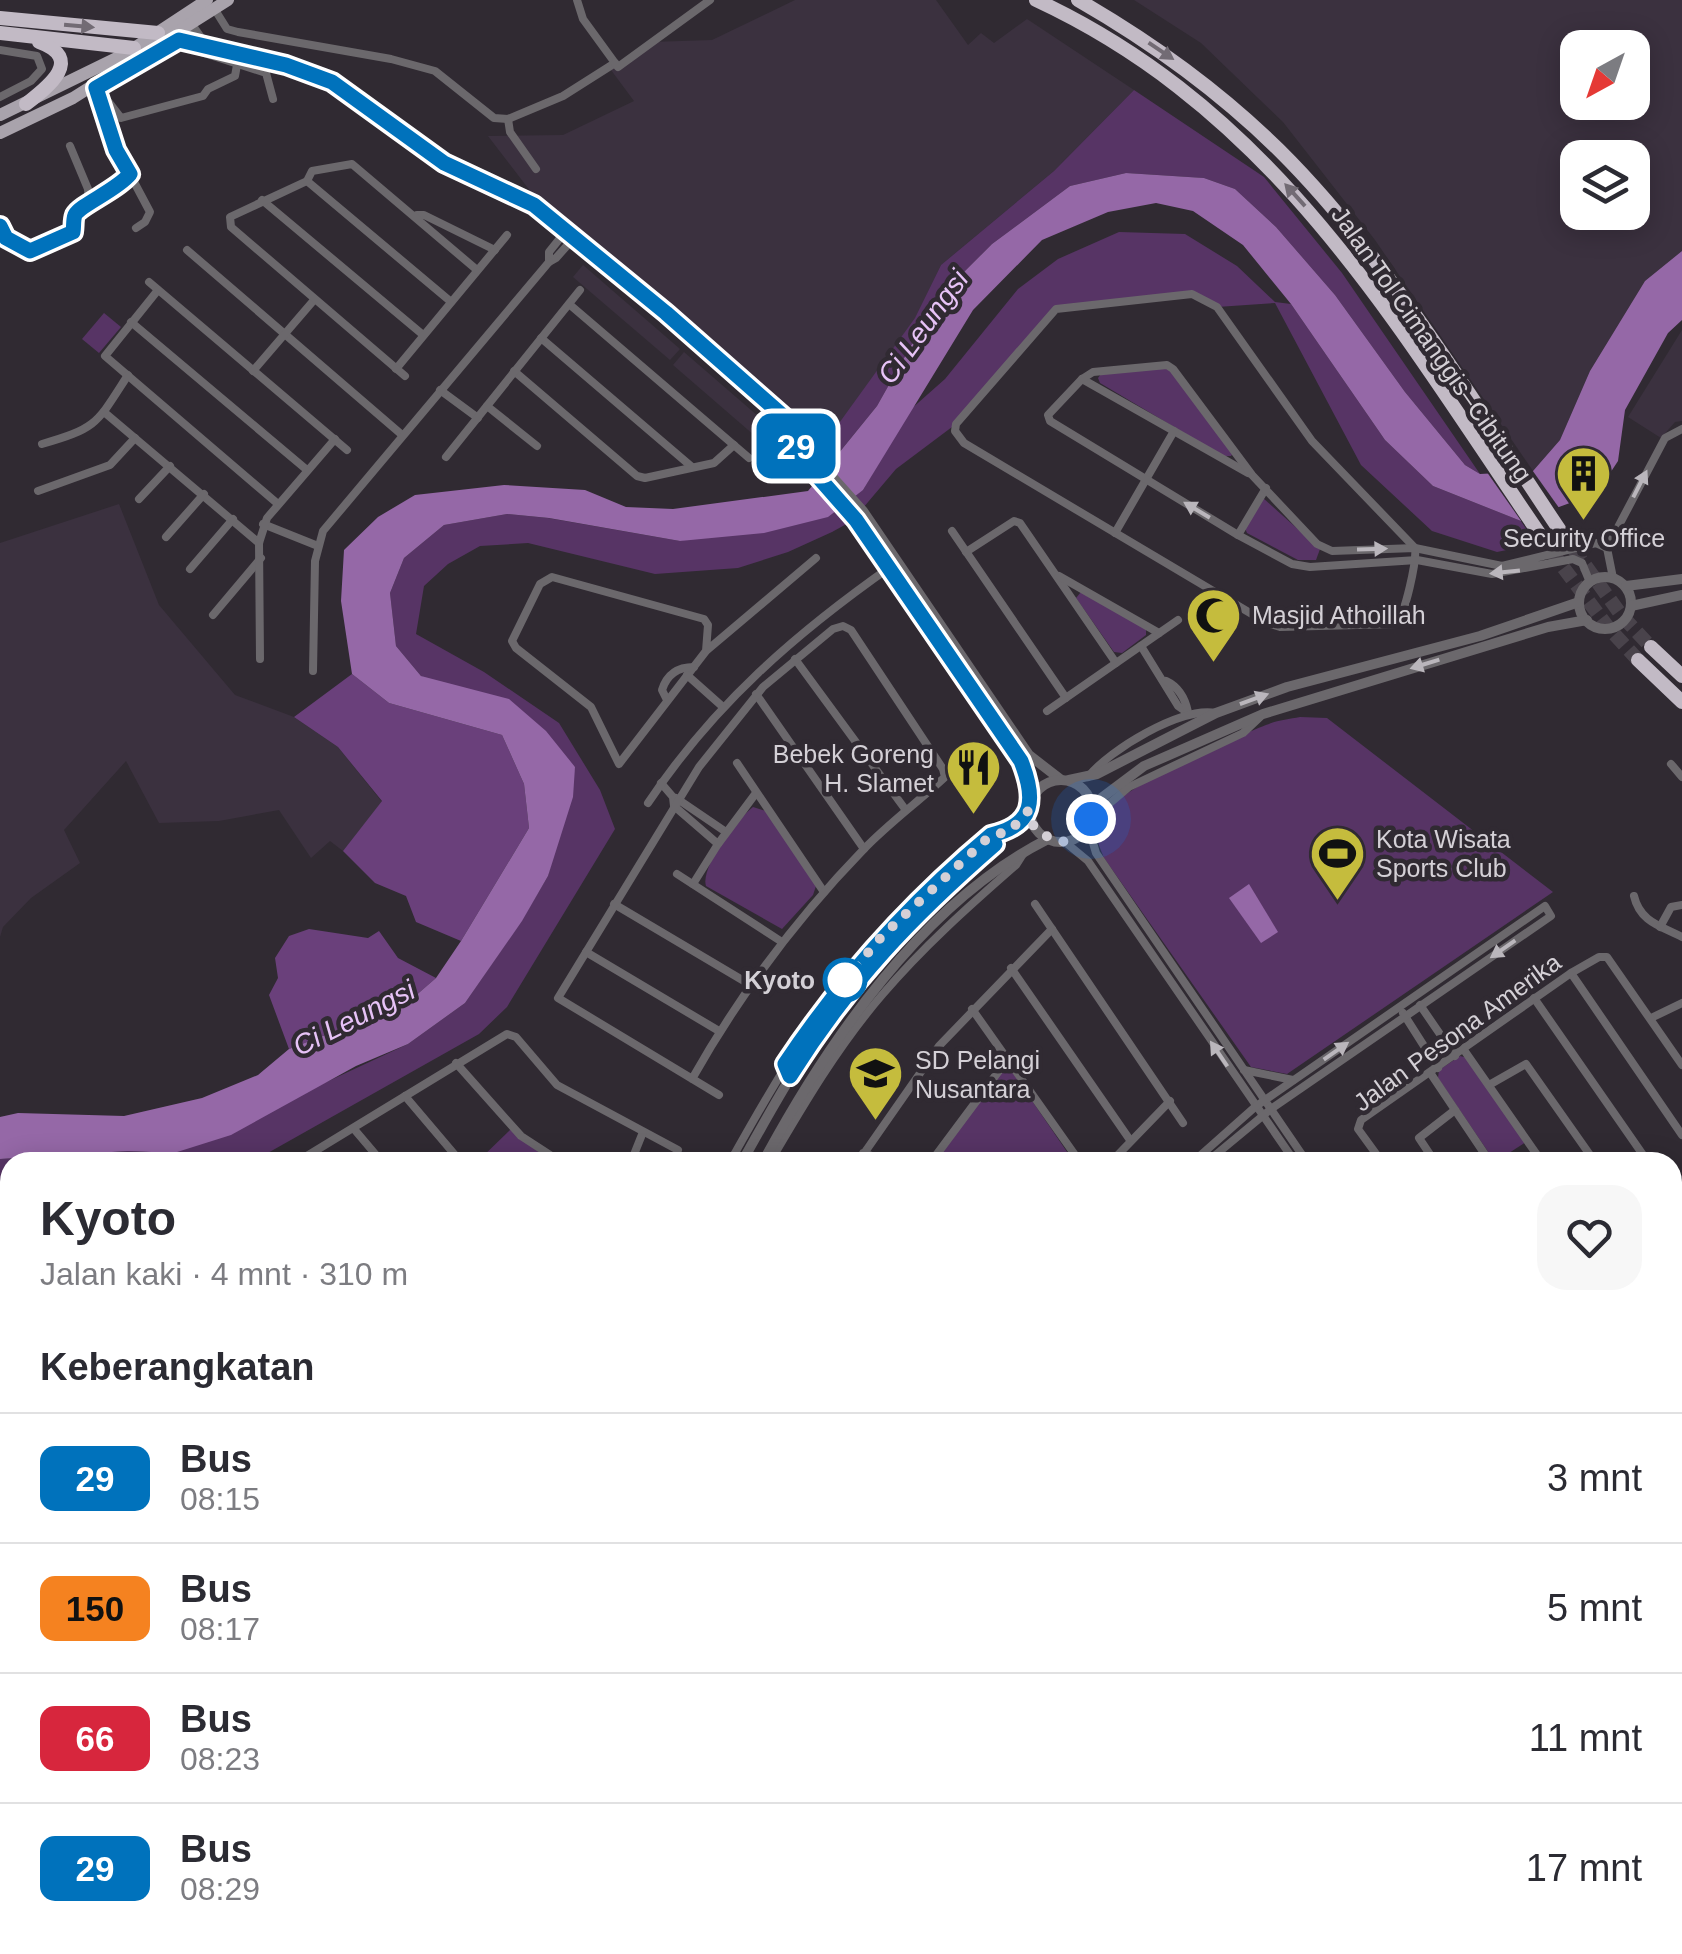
<!DOCTYPE html>
<html lang="id">
<head>
<meta charset="utf-8">
<style>
  :root { --surface:#fff; --page:#f7f7f7; --text:#2b2b33; --muted:#7c7c81; --line:#e1e1e2 }
  body { margin:0; font-family:Helvetica,sans-serif; background:var(--page); color:var(--text); height:100vh; display:flex; flex-direction:column; font-size:38px; white-space:nowrap }
  * { box-sizing:border-box; margin:0 }
  p { font-size:32px; color:var(--muted) }
  .icon { flex:none; width:55px; height:55px; fill:none; stroke:currentColor; stroke-width:2; stroke-linecap:round; stroke-linejoin:round }
  .map { position:relative; flex:1; overflow:hidden }
  .details { position:absolute; left:0px; top:1152px; width:1682px; height:802px; display:flex; flex-direction:column; background:var(--surface); border-radius:30px 30px 0 0; box-shadow:0 5px 25px #0003 }
  .details>* { flex:none }
  .badge { padding:0 20px; border-radius:15px; font-size:35px; line-height:65px }
  .needle { width:65px; rotate:220deg }
  .fabs { position:absolute; left:1560px; top:30px; display:grid; gap:20px }
  .fabs a { display:grid; place-items:center; width:90px; height:90px; border-radius:20px; background:var(--surface); box-shadow:0 5px 25px #0003; font-size:50px }
  .you { position:absolute; width:50px; height:50px; margin:-25px; border:8px solid #fff; border-radius:50%; background:#1a73e8; box-shadow:0 0 0 15px #1a73e833 }
  .map>.badge { position:absolute; translate:-50% -50%; box-shadow:0 0 0 5px #fff }
  h2 { padding:0 40px; font-size:38px; line-height:90px }
  .round { display:grid; place-items:center; flex:none; width:105px; height:105px; border-radius:30px; background:var(--page) }
  .head { display:flex; align-items:center; justify-content:space-between; height:170px; padding:0 40px }
  h1 { font-size:48px; font-weight:600; line-height:75px }
  ul { padding:0; list-style:none }
  li { display:flex; align-items:center; gap:30px; height:130px; padding:0 40px; border-top:2px solid var(--line) }
  li div { flex:1 }
  li b { display:block; font-size:38px }
  li em { font-style:normal }
  li .badge { min-width:110px; font-weight:700; text-align:center }
  .map>svg:first-child { display:block }
</style>
</head>
<body>
<div class="map">
<svg width="1682" height="1954" viewBox="0 0 1682 1954">
  <rect width="100%" height="100%" fill="#302a32"/>
  <g fill="#3b313f" fill-rule="evenodd">
    <polygon points="795,0 936,0 968,45 981,33 994,43 1027,19 1134,90 1054,171 941,265 915,319 821,448 748,374 534,196 488,136 563,135 634,101 611,70 650,42 712,40"/>
    <path d="M1134,0H1682V251L1645,281L1590,371L1560,440L1533,471L1375,240L1283,122L1201,43ZM1578,48H1632V102H1578ZM1578,158H1632V212H1578Z"/>
    <polygon points="583,265 680,349 670,360 573,277"/>
    <polygon points="1682,330 1682,421 1675,422 1661,438 1628,417"/>
    <polygon points="684,352 787,441 776,454 673,365"/>
    <polygon points="119,504 159,605 235,695 294,717 338,747 382,802 343,851 330,841 311,858 279,810 219,821 159,823 126,761 64,830 80,863 31,898 3,927 0,937 0,543"/>
    <polygon points="10,1310 10,1611 0,1616 0,1314"/>
    <polygon points="10,1652 10,1910 0,1907 0,1657"/>
    <polygon points="102,1945 231,1945 230,1954 126,1954"/>
    <polygon points="264,1945 415,1945 411,1954 262,1954"/>
  </g>
  <g fill="#573465">
    <polygon points="1134,90 1264,177 1342,273 1480,474 1465,465 1405,392 1335,295 1276,227 1235,189 1204,178 1126,173 1070,186 992,244 959,277 921,328 877,406 833,460 821,448 915,318 941,265 1054,171"/>
    <polygon points="1119,232 1185,234 1237,266 1275,302 1291,304 1385,440 1433,486 1521,521 1536,544 1497,552 1432,531 1361,465 1275,303 1217,307 1192,294 1056,309 956,424 896,469 852,521 832,532 788,552 738,568 655,574 528,543 480,546 448,564 424,586 416,634 484,672 559,723 600,790 615,829 507,1007 479,1034 252,1162 10,1162 10,1246 0,1248 0,1159 128,1151 174,1153 408,1044 465,1003 522,920 548,876 575,767 421,676 396,646 390,593 404,558 444,525 507,514 548,518 680,541 863,490 910,410 945,379 1018,289 1058,259"/>
    <polygon points="104,313 121,327 99,353 82,339"/>
    <polygon points="1165,367 1170,369 1233,453 1231,456 1223,456 1100,383 1098,378 1101,374"/>
    <polygon points="1263,498 1320,549 1316,560 1298,560 1247,533 1245,528"/>
    <polygon points="1081,592 1146,629 1146,635 1122,653 1114,652 1076,598"/>
    <path d="M1300,717L1327,718L1553,892L1287,1074L1251,1067L1104,858C1099,845 1093,834 1098,820C1108,793 1238,735 1269,724C1278,720 1290,719 1300,717Z"/>
    <path d="M753,807L766,811L816,886L813,895L782,929L706,886C700,867 737,819 753,807Z"/>
    <polygon points="1460,1056 1468,1058 1526,1142 1495,1162 1438,1078 1439,1070"/>
    <polygon points="1005,1070 1013,1073 1074,1162 931,1162 999,1072"/>
    <polygon points="512,1128 543,1156 539,1162 477,1162"/>
  </g>
  <g fill="#6a407b">
    <polygon points="352,674 389,703 502,735 524,784 529,828 461,941 416,922 406,896 375,883 343,851 382,801 338,747 294,717"/>
    <polygon points="309,929 368,938 379,931 398,958 436,978 406,1004 289,1049 269,995 278,978 275,958 289,936"/>
  </g>
  <g fill="#9568a7">
    <polygon points="1126,173 1204,178 1235,189 1276,227 1335,295 1405,392 1465,465 1480,474 1533,471 1560,440 1590,371 1645,281 1682,251 1682,320 1668,333 1625,410 1618,461 1597,493 1521,521 1433,486 1385,440 1291,304 1243,245 1193,211 1156,203 1108,212 1042,240 973,310 863,490 828,517 764,533 680,541 549,518 507,514 444,525 404,558 390,593 396,646 421,676 509,699 546,731 575,767 573,797 548,876 522,921 465,1003 408,1044 356,1066 231,1135 174,1153 128,1151 0,1159 0,1117 18,1113 124,1116 202,1098 258,1075 289,1049 406,1004 436,978 461,941 529,828 524,784 502,735 389,703 352,674 341,601 344,550 378,517 415,495 504,485 585,490 626,507 673,509 808,491 877,406 921,328 959,277 992,244 1070,186"/>
    <polygon points="1249,884 1278,932 1261,943 1229,898"/>
    <polygon points="1682,1751 1682,1886 1673,1890 1673,1756"/>
  </g>
  <polygon fill="#302a32" points="1530,467 1562,512 1524,525 1484,468"/>
  <g fill="none" stroke-linecap="round" stroke-linejoin="round">
    <g stroke="#49434b" stroke-width="14" stroke-dasharray="14 7" stroke-linecap="butt">
      <polyline points="1561,532 1622,616 1651,647"/>
      <polyline points="1551,551 1607,626 1638,660"/>
    </g>
    <g stroke="#6b686c" stroke-width="8">
      <polyline points="217,13 227,29 238,32 391,59 435,71 494,118 508,119 563,96 615,63 583,19 577,0"/>
      <polyline points="173,43 266,73 273,99"/>
      <polyline points="0,50 37,56 42,69 31,81 0,97"/>
      <polyline points="615,63 618,67 710,0"/>
      <polyline points="98,93 117,150 150,212 145,222 136,228"/>
      <polyline points="100,97 104,96 121,118 203,96 208,89 235,76 237,65"/>
      <polyline points="508,119 510,132 536,169"/>
      <polyline points="307,181 450,301"/>
      <polyline points="262,200 422,334"/>
      <polyline points="89,203 116,189 130,174"/>
      <polyline points="417,215 424,215 495,250"/>
      <polyline points="0,226 14,244 30,251 73,232 75,215 89,203 88,189 70,146"/>
      <polyline points="565,232 549,252 549,262 556,258 573,239"/>
      <polyline points="187,250 401,434"/>
      <polyline points="149,282 347,450"/>
      <polyline points="158,290 105,356 278,504"/>
      <path d="M1192,294L1217,307L1312,441L1415,548C1417,561 1405,615 1396,624L1280,627L1267,623L964,443L955,431L956,424L1056,309Z"/>
      <polyline points="569,304 749,458"/>
      <polyline points="131,322 307,470"/>
      <polyline points="541,338 692,467"/>
      <polyline points="396,369 507,235"/>
      <polyline points="253,371 314,300"/>
      <polyline points="514,371 637,476 645,478 714,463 734,445"/>
      <polyline points="405,376 231,227 230,217 307,181 312,171 352,164 477,270"/>
      <polyline points="1082,379 1248,473"/>
      <polyline points="440,390 478,418"/>
      <polyline points="487,406 537,446"/>
      <polyline points="104,412 259,543"/>
      <path d="M42,444C98,428 97,423 128,375"/>
      <polyline points="446,457 580,290"/>
      <polyline points="38,491 110,465 135,438"/>
      <polyline points="139,499 170,466"/>
      <polyline points="263,524 318,546"/>
      <polyline points="952,531 1066,698"/>
      <polyline points="1115,533 1174,431"/>
      <polyline points="1238,535 1266,488"/>
      <polyline points="166,537 204,494"/>
      <polyline points="966,552 1014,521 1020,523 1116,663"/>
      <polyline points="190,569 233,519"/>
      <polyline points="1059,576 1159,633"/>
      <polyline points="1613,578 1607,548 1665,438 1682,429"/>
      <polyline points="1589,580 1582,563 1573,559 1492,574 1417,560 1310,567 1292,564 1238,535 1050,421 1048,415 1082,379 1093,372 1167,365 1173,369 1252,475 1317,544 1332,551 1415,548 1502,566 1596,543 1607,548"/>
      <polyline points="213,615 261,558"/>
      <polyline points="1141,646 1178,706 1188,713"/>
      <polyline points="706,651 708,625 704,619 552,577 540,584 512,641 516,648 591,707 619,764 706,651 816,558"/>
      <polyline points="260,659 259,543 267,518 335,439"/>
      <polyline points="795,659 905,809"/>
      <polyline points="313,671 315,561 323,531 549,262"/>
      <polyline points="687,675 723,707"/>
      <path d="M1166,681C1179,687 1185,698 1188,712"/>
      <polyline points="756,694 864,849"/>
      <path d="M667,700L662,690C667,674 678,667 694,667"/>
      <polyline points="1047,711 1178,620"/>
      <polyline points="737,763 824,892"/>
      <polyline points="1671,764 1682,777"/>
      <path d="M1088,777C1109,750 1182,706 1216,713"/>
      <polyline points="661,783 673,797 674,806 718,844"/>
      <polyline points="676,798 726,832"/>
      <path d="M648,803C714,704 796,633 893,565"/>
      <polyline points="1091,819 1129,787 1243,733 1260,717"/>
      <polyline points="1088,826 1096,853 1307,1162"/>
      <polyline points="1065,842 1088,861 1295,1162"/>
      <polyline points="677,874 782,942"/>
      <polyline points="693,884 718,844 756,793"/>
      <path d="M1634,896C1640,922 1661,926 1682,937"/>
      <polyline points="614,904 749,984"/>
      <polyline points="1035,904 1183,1123"/>
      <polyline points="1660,927 1671,907 1682,905"/>
      <polyline points="586,952 719,1031"/>
      <polyline points="1011,968 1130,1140"/>
      <polyline points="1571,973 1682,1135"/>
      <polyline points="1534,998 1648,1162"/>
      <polyline points="1420,1005 1455,1056"/>
      <polyline points="972,1009 1080,1162"/>
      <polyline points="1403,1013 1438,1068"/>
      <polyline points="1651,1018 1682,1003"/>
      <polyline points="1464,1050 1542,1162"/>
      <polyline points="456,1063 521,1136 561,1162"/>
      <polyline points="1244,1070 1293,1080"/>
      <polyline points="1431,1074 1490,1162"/>
      <path d="M692,1079C740,994 796,919 864,849C889,823 918,802 945,777L943,769L851,630L843,626L833,629L763,687L699,767L558,998L719,1095"/>
      <polyline points="1489,1085 1526,1064 1595,1162"/>
      <polyline points="405,1096 461,1162"/>
      <polyline points="354,1129 382,1162"/>
      <polyline points="863,1153 890,1162"/>
      <polyline points="297,1162 507,1034 516,1037 557,1085 678,1150"/>
      <polyline points="631,1162 643,1132"/>
      <path d="M730,1162C774,1083 819,1006 880,938C899,917 921,899 941,879C961,860 980,835 1009,832"/>
      <path d="M770,1162C804,1104 838,1046 882,995C923,947 969,906 1016,865L1023,854"/>
      <polyline points="858,1162 939,1046 1052,929"/>
      <polyline points="931,1162 1007,1060"/>
      <polyline points="1111,1162 1170,1101"/>
      <polyline points="1193,1162 1255,1107 1545,906 1551,916 1271,1109 1207,1162"/>
      <polyline points="1382,1162 1358,1129 1361,1120 1571,973 1599,957 1607,957 1682,1065"/>
      <polyline points="1435,1162 1419,1138 1455,1110"/>
      <polyline points="1672,1192 1682,1187"/>
      <polyline points="1672,1228 1682,1223"/>
      <polyline points="0,1296 10,1292"/>
      <polyline points="0,1308 10,1305"/>
      <polyline points="1672,1412 1682,1421"/>
      <polyline points="1672,1508 1682,1495"/>
      <polyline points="0,1625 10,1620"/>
      <polyline points="0,1641 10,1636"/>
      <polyline points="714,1945 741,1954"/>
      <polyline points="956,1945 961,1954"/>
      <polyline points="1033,1945 1042,1954"/>
      <polyline points="1541,1945 1542,1954"/>
      <polyline points="1585,1945 1593,1954"/>
      <polyline points="901,1948 917,1954"/>
      <polyline points="241,1954 242,1945"/>
      <polyline points="251,1954 253,1945"/>
      <polyline points="412,1954 416,1945"/>
      <polyline points="455,1954 459,1945"/>
      <polyline points="530,1954 534,1945"/>
      <polyline points="587,1954 591,1945"/>
      <polyline points="757,1954 760,1945"/>
      <polyline points="825,1954 828,1945"/>
      <polyline points="837,1954 840,1945"/>
      <polyline points="1132,1954 1138,1945"/>
    </g>
    <g stroke="#6b686c" stroke-width="10">
      <polyline points="194,29 201,39 212,43"/>
      <polyline points="179,39 286,65 332,82 444,163 534,205 666,313 792,424 820,463 863,511 1029,755 1060,779"/>
      <polyline points="792,429 798,454 856,519 1021,761 1029,781 1031,801"/>
      <circle cx="1605" cy="603" r="26"/>
      <polyline points="1626,586 1682,579"/>
      <polyline points="1631,606 1682,595"/>
      <circle cx="1061" cy="811" r="31"/>
      <polyline points="1069,780 1097,774 1216,713 1287,687 1480,636 1579,602"/>
      <polyline points="1092,805 1144,766 1263,714 1548,627 1587,620"/>
      <path d="M742,1162C784,1086 826,1012 885,947C929,898 987,860 1029,810"/>
      <path d="M763,1162C827,1043 923,902 1048,839"/>
      <polyline points="3,1928 8,1915"/>
      <polyline points="46,1945 69,1954"/>
      <polyline points="86,1945 109,1954"/>
      <polyline points="424,1954 427,1945"/>
      <polyline points="442,1954 446,1945"/>
    </g>
    <g stroke="#a9a3ac" stroke-width="12">
      <polyline points="0,115 125,54 207,0"/>
      <polyline points="0,133 73,98 228,0"/>
    </g>
    <g stroke="#c2bac5" stroke-width="14">
      <path d="M1036,0C1281,114 1399,330 1545,542"/>
      <path d="M1078,0C1151,42 1219,91 1279,150C1387,257 1476,406 1561,532"/>
      <polyline points="0,18 158,33"/>
      <polyline points="0,33 134,48"/>
      <path d="M26,104C48,87 85,59 39,42"/>
      <polyline points="1651,647 1682,676"/>
      <polyline points="1638,660 1682,702"/>
    </g>
  </g>
  <defs><path id="oneway-solid" d="M-6-.8H1V-3.2L6.5 0L1 3.2V.8H-6Z" transform="scale(2.5)"/></defs>
  <g fill="#726b74">
    <use href="#oneway-solid" transform="translate(79 26) rotate(5)"/>
    <use href="#oneway-solid" transform="translate(1161 51) rotate(34)"/>
    <use href="#oneway-solid" transform="translate(1295 195) rotate(-132)"/>
  </g>
  <g fill="#bab6bc">
    <use href="#oneway-solid" transform="translate(1640 484) rotate(-63)"/>
    <use href="#oneway-solid" transform="translate(1197 510) rotate(-149)"/>
    <use href="#oneway-solid" transform="translate(1372 549) rotate(-2)"/>
    <use href="#oneway-solid" transform="translate(1505 572) rotate(174)"/>
    <use href="#oneway-solid" transform="translate(1425 664) rotate(163)"/>
    <use href="#oneway-solid" transform="translate(1254 699) rotate(-20)"/>
    <use href="#oneway-solid" transform="translate(1503 949) rotate(145)"/>
    <use href="#oneway-solid" transform="translate(1336 1051) rotate(-35)"/>
    <use href="#oneway-solid" transform="translate(1219 1054) rotate(-124)"/>
  </g>
  <g fill="none" stroke-linecap="round" stroke-linejoin="round">
    <defs>
      <path id="line" d="M0,226L6,238L30,251L73,232C74,227 73,220 75,215C80,205 117,190 130,174L116,150L96,88L179,40L286,65L332,82L444,163L534,205L666,313L792,424L798,454L856,520L1021,761C1036,799 1035,825 991,835C911,902 843,977 785,1064L790,1076C849,982 911,917 995,844"/>
    </defs>
    <use href="#line" stroke="#fff" stroke-width="22"/>
    <use href="#line" stroke="#0072bc" stroke-width="15"/>
    <path stroke="#d4d0d6" stroke-width="10" stroke-dasharray="0 18" d="M845,980L882,936L991,835L1009,832L1029,810L1034,828L1056,842C1073,842 1085,835 1091,819"/>
  </g>
  <defs>
    <symbol id="building-pin" viewBox="-11 -11 22 30"><path d="M0 17L-7.5 6A9.5 9.5 0 1 1 7.5 6Z" fill="#c5bc3d" stroke="#302a32"/><path d="M-4-6H4V6H1V3H-1V6H-4ZM-2.5-4.3h1.7v1.8h-1.7ZM.8-4.3h1.7v1.8H.8ZM-2.5-1h1.7V.8h-1.7ZM.8-1h1.7V.8H.8Z" fill="#111"/></symbol>
    <symbol id="mosque-pin" viewBox="-11 -11 22 30"><path d="M0 17L-7.5 6A9.5 9.5 0 1 1 7.5 6Z" fill="#c5bc3d" stroke="#302a32"/><path d="M3.5-4.9A6 6 0 1 0 3.5 4.9A5 5 0 1 1 3.5-4.9Z" fill="#111"/></symbol>
    <symbol id="restaurant-pin" viewBox="-11 -11 22 30"><path d="M0 17L-7.5 6A9.5 9.5 0 1 1 7.5 6Z" fill="#c5bc3d" stroke="#302a32"/><path d="M-5-6h1v4h1v-4h1v4h1v-4h1v5L-1.5 .5V6h-2V.5L-5-1ZM5-6V6H3V1.5H1.5Q1.5-4 5-6Z" fill="#111"/></symbol>
    <symbol id="stadium-pin" viewBox="-11 -11 22 30"><path d="M0 17L-7.5 6A9.5 9.5 0 1 1 7.5 6Z" fill="#c5bc3d" stroke="#302a32"/><path d="M0-5a6.5 5 0 1 0 0 10a6.5 5 0 1 0 0-10ZM-3.5-1.8h7v3.6h-7Z" fill="#111"/></symbol>
    <symbol id="school-pin" viewBox="-11 -11 22 30"><path d="M0 17L-7.5 6A9.5 9.5 0 1 1 7.5 6Z" fill="#c5bc3d" stroke="#302a32"/><path d="M0-5L7-2L0 1L-7-2ZM-4 1L0 2.5L4 1V4Q0 6-4 4Z" fill="#111"/></symbol>
  </defs>
  <g fill-rule="evenodd">
    <use href="#building-pin" x="1552" y="442" width="63" height="86"/>
    <use href="#mosque-pin" x="1182" y="584" width="63" height="86"/>
    <use href="#restaurant-pin" x="942" y="736" width="63" height="86"/>
    <use href="#stadium-pin" x="1306" y="822" width="63" height="86"/>
    <use href="#school-pin" x="844" y="1042" width="63" height="86"/>
  </g>
  <circle fill="#fff" stroke="#0072bc" stroke-width="5" cx="845" cy="980" r="20"/>
  <g text-anchor="middle" dominant-baseline="central" stroke-width="9" stroke-linejoin="round" paint-order="stroke">
    <g font-size="25" fill="#d4d0d6" stroke="#302a32">
      <text transform="translate(1432 344) rotate(55)">Jalan Tol Cimanggis–Cibitung</text>
      <text transform="translate(1457 1032) rotate(-36)">Jalan Pesona Amerika</text>
    </g>
    <g font-size="25" fill="#d4d0d6" stroke="#302a32" text-anchor="start">
      <text x="1584" y="538" text-anchor="middle">Security Office</text>
      <text x="1252" y="615">Masjid Athoillah</text>
      <text x="934" y="754" text-anchor="end">Bebek Goreng<tspan x="934" dy="29">H. Slamet</tspan></text>
      <text x="1376" y="839">Kota Wisata<tspan x="1376" dy="29">Sports Club</tspan></text>
      <text x="915" y="1060">SD Pelangi<tspan x="915" dy="29">Nusantara</tspan></text>
    </g>
    <g font-size="25" font-weight="bold" fill="#d4d0d6" stroke="#302a32" text-anchor="end">
      <text x="815" y="980">Kyoto</text>
    </g>
    <g font-size="28" font-style="italic" fill="#e7c3f7" stroke="#302a32">
      <text transform="translate(923 327) rotate(-54)">Ci Leungsi</text>
      <text transform="translate(354 1018) rotate(-27)">Ci Leungsi</text>
    </g>
  </g>
</svg>
<div class="fabs">
<a><svg class="needle" viewBox="-14 -14 28 28"><path d="M0-13l5 13h-10z" fill="#e53935"/><path d="M0 13l5-13h-10z" fill="#7c7c81"/></svg></a>
<a><svg class="icon" aria-label="layers" viewBox="0 0 24 24"><path d="M12 4l9 5-9 5-9-5zM3 14l9 5 9-5"/></svg></a>
</div>
<div class="you" style="left:1091px;top:819px"></div>
<b class="badge" style="left:796px;top:446px;background:#0072bc;color:#fff">29</b>
<section class="details">
<div class="head"><div><h1>Kyoto</h1><p>Jalan kaki · 4 mnt · 310 m</p></div><a class="round"><svg class="icon" aria-label="heart" viewBox="0 0 24 24"><path d="M12 20l-8-8c-3-5 5-10 8-4 3-6 11-1 8 4z"/></svg></a></div>
<h2>Keberangkatan</h2>
<ul>
<li><span class="badge" style="background:#0072bc;color:#fff">29</span><div><b>Bus</b><p>08:15</p></div><em>3 mnt</em></li>
<li><span class="badge" style="background:#f58220;color:#111">150</span><div><b>Bus</b><p>08:17</p></div><em>5 mnt</em></li>
<li><span class="badge" style="background:#d7263d;color:#fff">66</span><div><b>Bus</b><p>08:23</p></div><em>11 mnt</em></li>
<li><span class="badge" style="background:#0072bc;color:#fff">29</span><div><b>Bus</b><p>08:29</p></div><em>17 mnt</em></li>
</ul>
</section>
</div>
</body>
</html>
